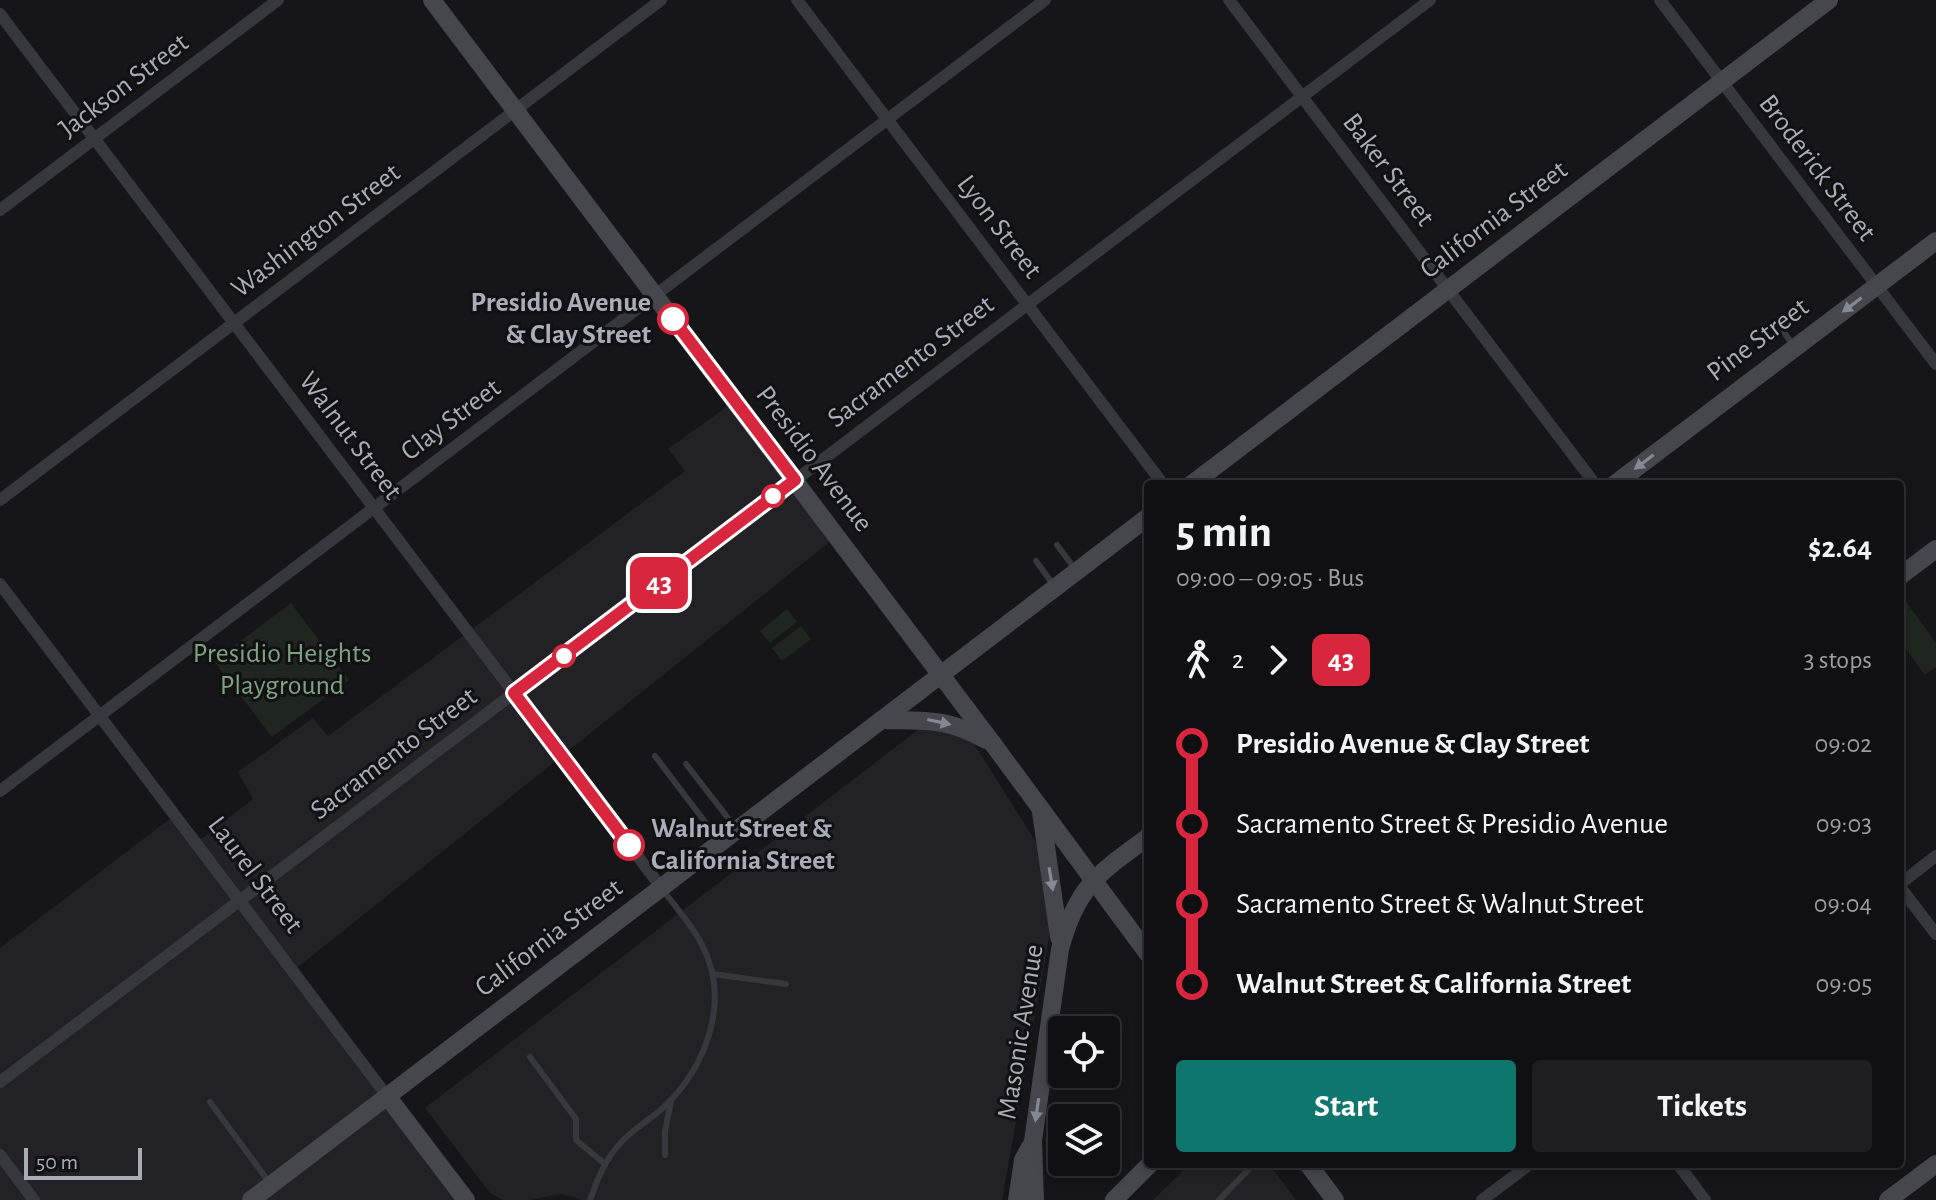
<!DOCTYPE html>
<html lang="en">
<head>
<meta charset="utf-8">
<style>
  :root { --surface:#101012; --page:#1e1e20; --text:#f1f3f6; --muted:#9c9d9f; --line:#303032; --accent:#0f766e }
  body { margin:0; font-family:"Alegreya Sans",sans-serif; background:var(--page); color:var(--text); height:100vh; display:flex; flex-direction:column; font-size:30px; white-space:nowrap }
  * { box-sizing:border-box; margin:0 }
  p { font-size:26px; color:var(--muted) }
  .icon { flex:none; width:44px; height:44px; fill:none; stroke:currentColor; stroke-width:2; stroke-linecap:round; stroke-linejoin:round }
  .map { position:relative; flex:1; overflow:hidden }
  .panel { position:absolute; left:1144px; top:480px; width:760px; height:688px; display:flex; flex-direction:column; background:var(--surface); border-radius:8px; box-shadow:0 4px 12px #0003,0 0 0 2px var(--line) }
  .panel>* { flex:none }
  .badge { padding:0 16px; border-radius:12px; font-size:28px; line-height:52px }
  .buttons { position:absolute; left:1048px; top:1016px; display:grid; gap:16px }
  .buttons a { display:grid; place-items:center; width:72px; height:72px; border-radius:8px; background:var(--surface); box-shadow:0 4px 12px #0003,0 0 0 2px var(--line); font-size:40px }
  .scale { position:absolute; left:24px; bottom:20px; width:118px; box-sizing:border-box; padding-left:8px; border:4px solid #a8adb8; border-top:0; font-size:22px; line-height:28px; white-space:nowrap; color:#a8adb8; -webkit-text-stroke:6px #111113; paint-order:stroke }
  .map>.badge { position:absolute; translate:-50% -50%; box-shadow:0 0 0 4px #fff }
  .legs { display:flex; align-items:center; gap:12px; height:88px; padding:0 32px; font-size:26px }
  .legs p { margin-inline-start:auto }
  .headline { display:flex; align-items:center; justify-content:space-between; height:136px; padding:0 32px }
  h1 { font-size:44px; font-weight:700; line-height:60px }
  .primary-button { display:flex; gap:16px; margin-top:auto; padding:16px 32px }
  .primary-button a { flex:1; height:92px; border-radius:8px; background:var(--accent); color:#fff; font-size:32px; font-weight:700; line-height:92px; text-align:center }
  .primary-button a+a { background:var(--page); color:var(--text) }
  ul { padding:0 32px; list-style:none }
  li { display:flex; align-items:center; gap:28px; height:80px; font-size:30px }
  li i { display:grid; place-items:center; width:12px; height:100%; margin:0 10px; background:currentColor }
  li i::after { content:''; width:20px; height:20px; margin:-10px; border:6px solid; border-radius:50%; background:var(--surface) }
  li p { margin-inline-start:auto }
  li:first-child i { background:linear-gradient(#0000 50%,currentColor 0) }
  li:last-child i { background:linear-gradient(currentColor 50%,#0000 0) }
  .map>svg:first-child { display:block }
</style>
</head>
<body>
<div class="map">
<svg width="1936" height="1200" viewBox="0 0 1936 1200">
  <rect width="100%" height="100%" fill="#161618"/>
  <g fill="#222225">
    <polygon points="739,398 837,536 293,971 466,1200 0,1200 0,948 175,815 196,843 253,799 238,772 313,718 328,736 685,471 668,449"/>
    <polygon points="923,726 971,739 1043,853 1051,927 1002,1200 582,1200 562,1194 529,1200 503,1200 490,1193 425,1108"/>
    <polygon points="1190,1164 1269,1164 1296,1200 1153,1200"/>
  </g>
  <g fill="#1e261f">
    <polygon points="291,603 349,680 272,737 214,661"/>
    <polygon points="1907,603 1936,643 1936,667 1925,675 1900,641 1900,608"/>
    <polygon points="787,609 797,622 770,643 760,631"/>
    <polygon points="801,626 811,639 782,661 772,648"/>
  </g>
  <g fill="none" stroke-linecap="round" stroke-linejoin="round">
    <g stroke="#37383d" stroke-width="6">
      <polyline points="1781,328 1793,345"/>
      <polyline points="1057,545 1075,569"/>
      <polyline points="1036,561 1055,587"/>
      <polyline points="655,756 718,839"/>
      <polyline points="686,764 735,827"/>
      <polyline points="713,974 786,984"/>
      <polyline points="530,1057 576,1119 576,1140 605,1164"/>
      <polyline points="210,1102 269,1182"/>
      <polyline points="665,1155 665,1131 671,1102"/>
      <path d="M590,1200C599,1174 609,1151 631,1133C642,1124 654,1116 664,1107C707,1066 731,1000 702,945C692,925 676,908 663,890"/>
      <polyline points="1219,1200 1254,1164"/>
    </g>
    <g stroke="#37383d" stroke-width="12">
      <polyline points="797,0 1163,484"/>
      <polyline points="1229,0 1595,484"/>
      <polyline points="1660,0 1936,364"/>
      <polyline points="0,14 661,887"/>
      <polyline points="0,210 278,0"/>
      <polyline points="0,500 661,0"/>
      <polyline points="0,584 387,1096"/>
      <polyline points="0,791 1045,0"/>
      <polyline points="1900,884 1936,856"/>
      <polyline points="1900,887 1936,934"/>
      <polyline points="0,1082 1430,0"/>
      <polyline points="0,1155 34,1200"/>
      <polyline points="1678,1164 1705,1200"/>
      <polyline points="1482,1200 1530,1164"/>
    </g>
    <g stroke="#45474d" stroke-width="18">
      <polyline points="432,0 993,744 1148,954"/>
      <polyline points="1192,484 1829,0"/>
      <polyline points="1615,484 1936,241"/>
      <polyline points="1900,576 1936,549"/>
      <path d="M881,720C926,721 945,717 986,740"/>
      <polyline points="1041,812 1059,937"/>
      <polyline points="387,1096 466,1200"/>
      <polyline points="1308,1164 1335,1200"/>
      <polyline points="251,1200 1148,517"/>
      <polyline points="1017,1200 1023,1160 1030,1147"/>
      <path d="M1035,1200L1033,1141L1060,949C1077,886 1098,874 1148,837"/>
      <polyline points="1114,1200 1150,1164"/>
      <polyline points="1888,1200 1936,1164"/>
    </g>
  </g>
  <defs><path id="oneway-solid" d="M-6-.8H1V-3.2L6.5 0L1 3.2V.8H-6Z" transform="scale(2)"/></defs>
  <g fill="#858993">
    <use href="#oneway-solid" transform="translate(1852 305) rotate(143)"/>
    <use href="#oneway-solid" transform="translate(1644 462) rotate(143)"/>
    <use href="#oneway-solid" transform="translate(939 722) rotate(12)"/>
    <use href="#oneway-solid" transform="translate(1051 879) rotate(81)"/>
    <use href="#oneway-solid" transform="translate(1037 1110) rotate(98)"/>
  </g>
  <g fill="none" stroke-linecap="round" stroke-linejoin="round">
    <defs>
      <polyline id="line-1" points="629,845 514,693 795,480 673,319"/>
    </defs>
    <use href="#line-1" stroke="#fff" stroke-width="18"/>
    <use href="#line-1" stroke="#d7263d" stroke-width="12"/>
  </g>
  <g fill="#fff" stroke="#d7263d" stroke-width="4">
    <circle cx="673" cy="319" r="14"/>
    <circle cx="773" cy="496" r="10"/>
    <circle cx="564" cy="656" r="10"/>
    <circle cx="629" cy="845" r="14"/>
  </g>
  <g text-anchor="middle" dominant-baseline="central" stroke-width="6" stroke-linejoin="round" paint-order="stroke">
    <g font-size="28" fill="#a8adb8" stroke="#111113">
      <text transform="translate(124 86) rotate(-37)">Jackson Street</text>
      <text transform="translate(1817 168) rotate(53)">Broderick Street</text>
      <text transform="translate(1388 170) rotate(53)">Baker Street</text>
      <text transform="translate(1494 220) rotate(-37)">California Street</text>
      <text transform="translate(999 227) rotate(53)">Lyon Street</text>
      <text transform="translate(316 231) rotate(-37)">Washington Street</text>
      <text transform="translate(1758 340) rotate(-37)">Pine Street</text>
      <text transform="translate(911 362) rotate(-37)">Sacramento Street</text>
      <text transform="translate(451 420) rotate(-37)">Clay Street</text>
      <text transform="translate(350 436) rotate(53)">Walnut Street</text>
      <text transform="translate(814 459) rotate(53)">Presidio Avenue</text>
      <text transform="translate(394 754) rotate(-37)">Sacramento Street</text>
      <text transform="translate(255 875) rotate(53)">Laurel Street</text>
      <text transform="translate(549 938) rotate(-37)">California Street</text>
      <text transform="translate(1021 1032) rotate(-81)">Masonic Avenue</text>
    </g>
    <g font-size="28" font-weight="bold" fill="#a8adb8" stroke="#111113" text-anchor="end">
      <text x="651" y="303">Presidio Avenue<tspan x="651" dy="32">&amp; Clay Street</tspan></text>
      <text x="651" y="829" text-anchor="start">Walnut Street &amp;<tspan x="651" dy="32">California Street</tspan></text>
    </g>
    <g font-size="28" fill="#7fa381" stroke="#111113">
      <text x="282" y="654">Presidio Heights<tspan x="282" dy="32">Playground</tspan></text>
    </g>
  </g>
</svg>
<div class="buttons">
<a><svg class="icon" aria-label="locate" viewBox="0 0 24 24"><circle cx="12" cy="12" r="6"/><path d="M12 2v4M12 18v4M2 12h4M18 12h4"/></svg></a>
<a><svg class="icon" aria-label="layers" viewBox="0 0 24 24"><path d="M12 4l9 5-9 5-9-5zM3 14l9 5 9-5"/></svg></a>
</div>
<div class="scale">50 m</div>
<b class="badge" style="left:659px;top:583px;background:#d7263d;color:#fff">43</b>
<section class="panel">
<div class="headline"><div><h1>5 min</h1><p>09:00 – 09:05 · Bus</p></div><b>$2.64</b></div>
<div class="legs"><svg class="icon" aria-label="walk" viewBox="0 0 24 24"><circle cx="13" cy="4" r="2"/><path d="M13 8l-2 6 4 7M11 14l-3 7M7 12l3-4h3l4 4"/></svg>2<svg class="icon" aria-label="forward" viewBox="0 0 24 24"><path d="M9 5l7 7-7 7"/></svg><b class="badge" style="background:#d7263d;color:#fff">43</b><p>3 stops</p></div>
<ul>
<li><i style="color:#d7263d"></i><b>Presidio Avenue &amp; Clay Street</b><p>09:02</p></li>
<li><i style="color:#d7263d"></i><span>Sacramento Street &amp; Presidio Avenue</span><p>09:03</p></li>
<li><i style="color:#d7263d"></i><span>Sacramento Street &amp; Walnut Street</span><p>09:04</p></li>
<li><i style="color:#d7263d"></i><b>Walnut Street &amp; California Street</b><p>09:05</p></li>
</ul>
<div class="primary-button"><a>Start</a><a>Tickets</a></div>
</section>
</div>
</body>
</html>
